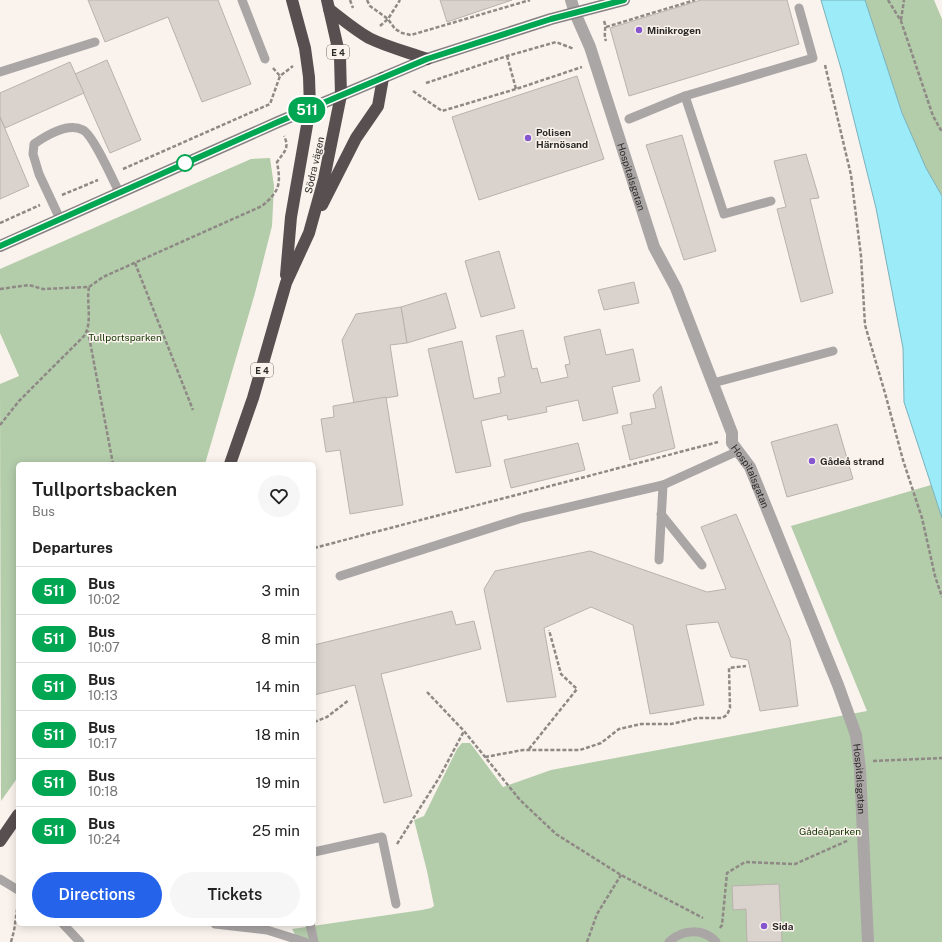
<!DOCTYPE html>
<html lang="en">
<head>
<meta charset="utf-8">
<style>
  :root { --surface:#fff; --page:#f6f6f6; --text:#222; --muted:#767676; --line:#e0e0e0; --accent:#2563eb }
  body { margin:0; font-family:"Public Sans",sans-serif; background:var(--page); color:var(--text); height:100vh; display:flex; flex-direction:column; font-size:15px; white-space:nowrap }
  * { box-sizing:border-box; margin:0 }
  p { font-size:13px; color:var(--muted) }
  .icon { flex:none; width:22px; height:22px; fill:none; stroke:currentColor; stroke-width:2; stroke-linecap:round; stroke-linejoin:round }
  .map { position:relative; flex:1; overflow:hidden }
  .details { position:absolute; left:16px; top:462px; width:300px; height:464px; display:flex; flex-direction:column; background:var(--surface); border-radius:6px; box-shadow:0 2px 10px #0003 }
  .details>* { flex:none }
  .badge { padding:0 8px; border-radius:13px; font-size:14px; line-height:26px }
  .map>.badge { position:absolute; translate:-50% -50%; box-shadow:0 0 0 2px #fff }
  h2 { padding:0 16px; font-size:15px; line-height:36px }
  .round { display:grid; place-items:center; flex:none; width:42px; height:42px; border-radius:21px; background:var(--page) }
  .summary { display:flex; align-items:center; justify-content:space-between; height:68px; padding:0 16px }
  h1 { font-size:19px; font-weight:600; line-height:30px }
  .action { display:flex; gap:8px; margin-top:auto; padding:8px 16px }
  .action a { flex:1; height:46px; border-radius:24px; background:var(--accent); color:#fff; font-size:16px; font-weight:600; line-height:46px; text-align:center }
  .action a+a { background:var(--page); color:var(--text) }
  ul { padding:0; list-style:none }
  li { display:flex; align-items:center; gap:12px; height:48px; padding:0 16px; border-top:1px solid var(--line) }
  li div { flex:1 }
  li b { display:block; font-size:15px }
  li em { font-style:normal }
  li .badge { min-width:44px; font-weight:700; text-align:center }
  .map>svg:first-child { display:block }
</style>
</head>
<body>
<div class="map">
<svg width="942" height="942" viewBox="0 0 942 942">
  <rect width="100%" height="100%" fill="#faf3ed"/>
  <g fill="#b3ccaa">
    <polygon points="865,0 934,0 942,19 942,196 926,168 902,113"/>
    <polygon points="270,158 274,186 272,226 255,293 205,464 18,464 18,777 1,801 0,384 19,376 0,333 0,269 251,159"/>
    <polygon points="931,485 942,518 942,942 299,942 292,929 422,910 431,908 434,906 427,871 414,820 424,816 457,749 462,743 470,743 474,748 503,787 551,770 867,711 791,526"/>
  </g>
  <polygon fill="#9bebf9" stroke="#7ab1ba" points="821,0 865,0 902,113 926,168 942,196 942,518 904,402 903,348 876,208 842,72"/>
  <g fill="#dad3cd" stroke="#b9b2ac">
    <polygon points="88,0 218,0 251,84 202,102 168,17 105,42"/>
    <polygon points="440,0 512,0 447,22"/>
    <polygon points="701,0 787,0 799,44 629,96 610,28"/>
    <polygon points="107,60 141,140 110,153 75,74"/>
    <polygon points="70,62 84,93 5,128 0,117 0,93"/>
    <polygon points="577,76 604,159 479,200 452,117"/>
    <polygon points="0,117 29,186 0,199"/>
    <polygon points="682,135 716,251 684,260 646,145"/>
    <polygon points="806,154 819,198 810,199 833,293 801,302 777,209 786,207 774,161"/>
    <polygon points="499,251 515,308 481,317 465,261"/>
    <polygon points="634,282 639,303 604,310 598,290"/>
    <polygon points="446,293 456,328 407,343 401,307"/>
    <polygon points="401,307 407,343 390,345 398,396 354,403 342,340 356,314"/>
    <polygon points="600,329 606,355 633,349 640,381 612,387 618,413 583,421 578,400 546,407 547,412 508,420 507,415 481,421 491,466 456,473 428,349 462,341 474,399 501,393 498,378 505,376 496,336 523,330 532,369 537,368 541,383 568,377 565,365 570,364 564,337"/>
    <polygon points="661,386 675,448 630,460 622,426 632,424 630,413 656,408 653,395"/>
    <polygon points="386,397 403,505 350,514 340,450 326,452 321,419 334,417 333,406"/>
    <polygon points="837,424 853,479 787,497 771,442"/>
    <polygon points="578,443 585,470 511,488 504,460"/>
    <polygon points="736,514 790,640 798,706 760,711 748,660 731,657 718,622 686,625 704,705 650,714 633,625 591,607 544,628 556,697 507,702 484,589 495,571 590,551 707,592 726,589 701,527"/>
    <polygon points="452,611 456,625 474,621 481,649 381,674 412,796 384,803 355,685 314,695 314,645"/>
    <polygon points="779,884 782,942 747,942 746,909 733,910 732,886"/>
  </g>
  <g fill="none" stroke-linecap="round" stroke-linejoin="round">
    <g stroke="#8e8985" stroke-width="2.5" stroke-dasharray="4 2" stroke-linecap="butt">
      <polyline points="350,0 353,8"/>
      <polyline points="367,0 370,6 388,19 395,29 402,33 411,35 530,0"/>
      <polyline points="888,0 901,21 933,116 942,132"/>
      <polyline points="901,20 904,0"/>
      <path d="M604,21C607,28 603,34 606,41"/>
      <polyline points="380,26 388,19 400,0"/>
      <polyline points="606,27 695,0"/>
      <polyline points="507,56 516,89"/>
      <polyline points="825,65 851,175 861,256 865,325 885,393 903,460 922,518 935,576 942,597"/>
      <polyline points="273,68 280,76"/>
      <polyline points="426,83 507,56 556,42 574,49"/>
      <polyline points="413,91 442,111 516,89 582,67"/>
      <polyline points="123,169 270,104 280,76 293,66"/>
      <polyline points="62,195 98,180"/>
      <polyline points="0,223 40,205"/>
      <polyline points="135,263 193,410"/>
      <path d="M0,289L29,285L43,289L89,287L103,277L262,206C280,191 281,184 277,162C284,152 290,148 284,136"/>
      <polyline points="88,331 113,464"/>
      <path d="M0,425L19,401L84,336C93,323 86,302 89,287"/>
      <polyline points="314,548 718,442"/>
      <polyline points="427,692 464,731 520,800 556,834 621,875 703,918"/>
      <polyline points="314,722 327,717 349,700"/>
      <polyline points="529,749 577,689 561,674 549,630"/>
      <polyline points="485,757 523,750 580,750 601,743 619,729 641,724 671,724 697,718 722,718 727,715 730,708 729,668 746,666"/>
      <polyline points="873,761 942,758"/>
      <polyline points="397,844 439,778 464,731"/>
      <polyline points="720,928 722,925 727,873 745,862 795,864 849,840"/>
      <polyline points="11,942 14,931 18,903"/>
      <polyline points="587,942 597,914 621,875"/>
    </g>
    <g stroke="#aba6a6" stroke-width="9">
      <polyline points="242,0 265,59"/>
      <polyline points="0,72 95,42"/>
      <polyline points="685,96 724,214 771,201"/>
      <polyline points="629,119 685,96 813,58 799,8"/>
      <path d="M60,219L39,174L33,154L34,144C47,135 68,122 83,130C93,135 113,180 119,192"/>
      <polyline points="713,383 833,351"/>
      <polyline points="661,514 702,565"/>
      <polyline points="659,560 663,485"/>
      <polyline points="340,576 522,518 663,485 738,451"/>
      <polyline points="314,852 382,837 396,904"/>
      <polyline points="0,879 18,890"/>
      <polyline points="63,924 80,942"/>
      <polyline points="215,924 267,930 305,942"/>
      <polyline points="310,924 314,942"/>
      <path d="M669,942C682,929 704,928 716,942"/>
    </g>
    <path stroke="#aba6a6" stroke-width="12" id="s1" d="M571,0L575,13L590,47L654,247L676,288L732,433V443L750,467L838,685L856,735L860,769L868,942"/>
    <polyline stroke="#878181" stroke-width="12" points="0,246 278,122 427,59 551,19 624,0"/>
    <g stroke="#585050" stroke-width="12">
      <path d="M329,9C342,19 355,30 369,38C387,47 408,52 427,59"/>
      <polyline points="322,205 356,138 378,106 383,78"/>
      <polyline points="286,275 291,217 310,108 309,77 305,48 292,0"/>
      <polyline points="230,464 253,398 286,283 309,233 324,179 341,95 340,57 327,0"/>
      <polyline points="0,841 18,815"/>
    </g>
  </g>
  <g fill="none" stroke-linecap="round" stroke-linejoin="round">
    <defs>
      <polyline id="line" points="0,246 278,122 427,59 551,19 624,0"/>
    </defs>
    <use href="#line" stroke="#fff" stroke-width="9"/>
    <use href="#line" stroke="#00a651" stroke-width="6"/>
  </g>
  <g fill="#8656cf" stroke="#faf3ed" stroke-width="1.5">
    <circle cx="639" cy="30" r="4"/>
    <circle cx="528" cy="138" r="4"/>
    <circle cx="812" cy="461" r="4"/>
    <circle cx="764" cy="926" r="4"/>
  </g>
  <circle fill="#fff" stroke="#00a651" stroke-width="2" cx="185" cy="163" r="8"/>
  <g text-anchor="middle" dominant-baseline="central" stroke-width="3" stroke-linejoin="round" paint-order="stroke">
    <g fill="#faf3ed" stroke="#6a6662" stroke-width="1">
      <rect x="327" y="45" width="22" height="14" rx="3"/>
      <rect x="251" y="363" width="22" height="14" rx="3"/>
    </g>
    <g font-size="9" font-weight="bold" fill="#2c2927">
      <text x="338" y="52">E 4</text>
      <text x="262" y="370">E 4</text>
    </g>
    <g font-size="10" font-weight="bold" fill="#2c2927" stroke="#faf3ed" text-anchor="start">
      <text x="647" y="30">Minikrogen</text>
      <text x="536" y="132">Polisen<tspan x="536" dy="12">Härnösand</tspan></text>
      <text x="820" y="461">Gådeå strand</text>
      <text x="772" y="926">Sida</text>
    </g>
    <g font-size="10" fill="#2c2927" stroke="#faf3ed">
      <text transform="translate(314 165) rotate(-77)">Södra vägen</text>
      <text stroke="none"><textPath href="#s1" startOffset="187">Hospitalsgatan</textPath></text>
      <text stroke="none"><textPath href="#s1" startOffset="511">Hospitalsgatan</textPath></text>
      <text stroke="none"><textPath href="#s1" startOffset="835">Hospitalsgatan</textPath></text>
    </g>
    <g font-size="10" fill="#133600" stroke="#faf3ed">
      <text x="125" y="337">Tullportsparken</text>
      <text x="830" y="831">Gådeåparken</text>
    </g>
  </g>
</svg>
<b class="badge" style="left:307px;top:110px;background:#00a651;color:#fff">511</b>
<section class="details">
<div class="summary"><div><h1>Tullportsbacken</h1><p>Bus</p></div><a class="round"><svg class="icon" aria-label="heart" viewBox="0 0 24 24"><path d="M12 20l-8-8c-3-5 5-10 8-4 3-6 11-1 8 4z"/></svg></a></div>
<h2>Departures</h2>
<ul>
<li><span class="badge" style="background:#00a651;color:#fff">511</span><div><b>Bus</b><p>10:02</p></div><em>3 min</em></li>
<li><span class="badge" style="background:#00a651;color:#fff">511</span><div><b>Bus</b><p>10:07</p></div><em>8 min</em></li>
<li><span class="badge" style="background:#00a651;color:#fff">511</span><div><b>Bus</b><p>10:13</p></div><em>14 min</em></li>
<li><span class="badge" style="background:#00a651;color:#fff">511</span><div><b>Bus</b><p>10:17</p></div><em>18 min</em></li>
<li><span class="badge" style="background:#00a651;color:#fff">511</span><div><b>Bus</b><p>10:18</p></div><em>19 min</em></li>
<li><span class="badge" style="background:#00a651;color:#fff">511</span><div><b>Bus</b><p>10:24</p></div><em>25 min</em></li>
</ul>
<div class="action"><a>Directions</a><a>Tickets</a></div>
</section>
</div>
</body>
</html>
